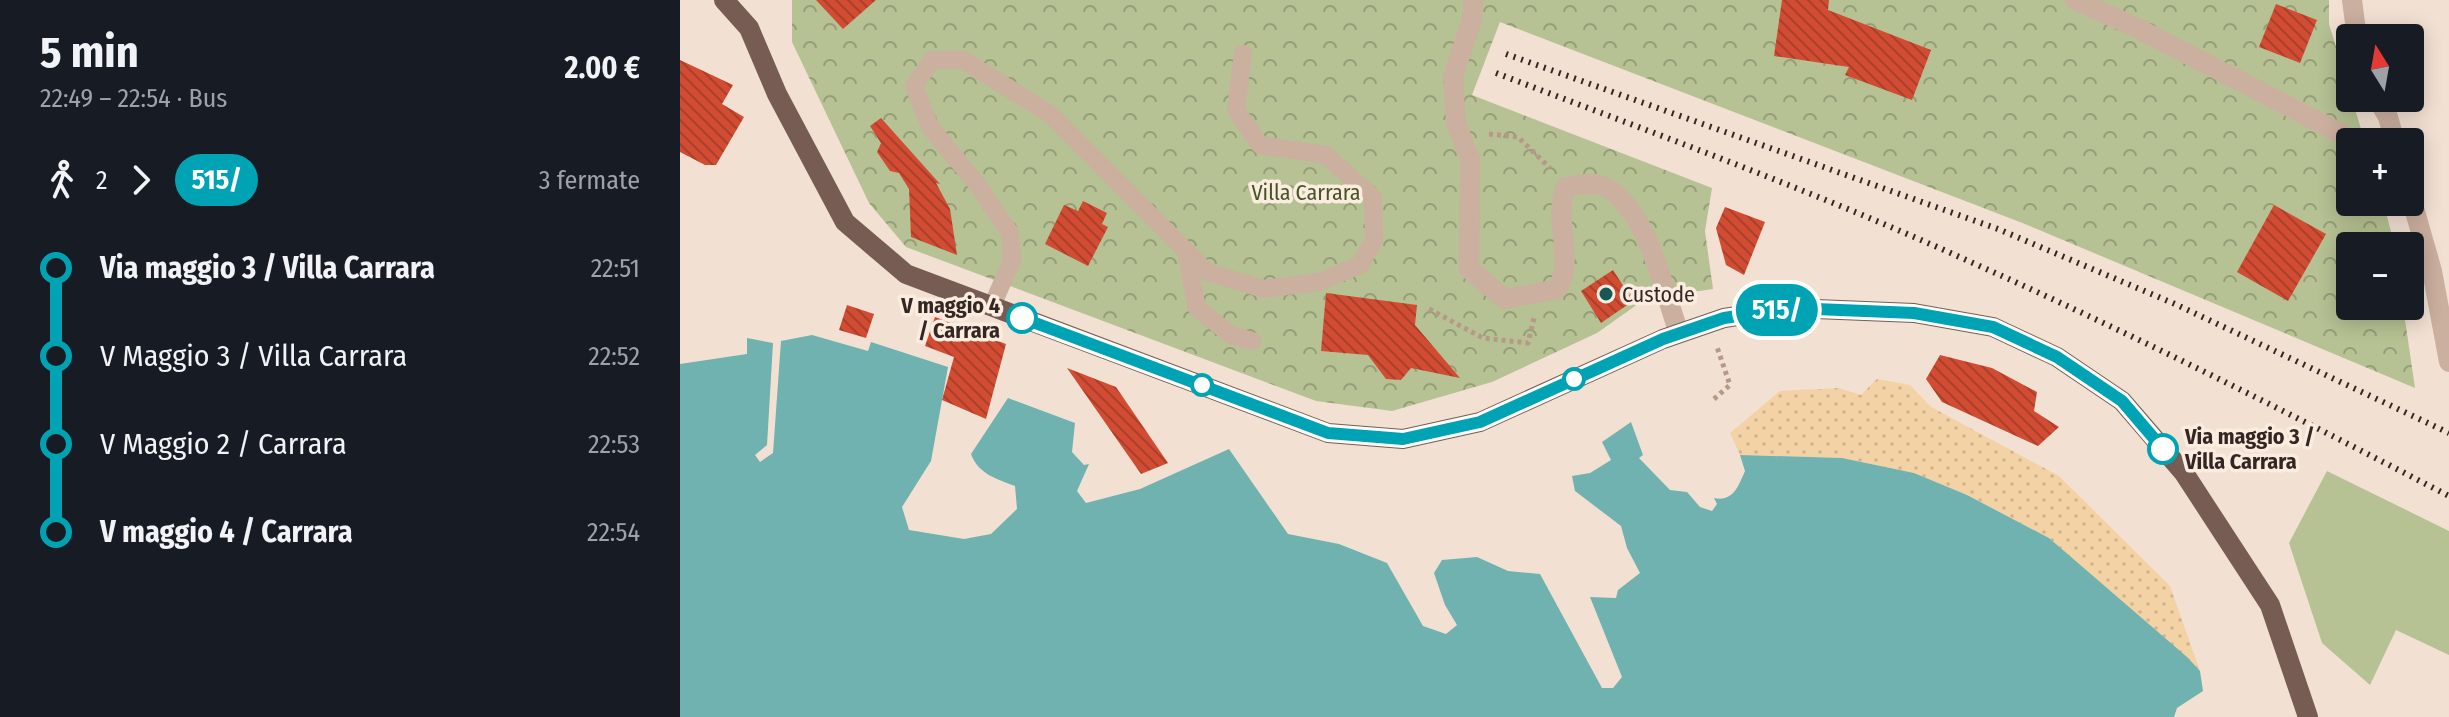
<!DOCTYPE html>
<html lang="it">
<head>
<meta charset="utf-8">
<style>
  :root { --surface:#171b24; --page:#20242c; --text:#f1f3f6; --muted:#9ea1a6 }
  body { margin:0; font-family:"Fira Sans Condensed",sans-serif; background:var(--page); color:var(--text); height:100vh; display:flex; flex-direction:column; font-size:30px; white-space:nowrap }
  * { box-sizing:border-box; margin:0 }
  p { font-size:26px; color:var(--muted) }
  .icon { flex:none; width:44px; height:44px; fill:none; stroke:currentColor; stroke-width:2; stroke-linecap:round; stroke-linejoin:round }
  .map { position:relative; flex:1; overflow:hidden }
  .panel { display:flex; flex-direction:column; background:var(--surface); width:680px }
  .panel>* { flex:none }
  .badge { padding:0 16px; border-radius:26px; font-size:28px; line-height:52px }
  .needle { width:52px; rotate:349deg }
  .controls { position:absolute; left:1656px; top:24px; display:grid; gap:16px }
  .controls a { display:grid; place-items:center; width:88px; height:88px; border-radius:8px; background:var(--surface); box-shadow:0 4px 20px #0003; font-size:40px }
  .map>.badge { position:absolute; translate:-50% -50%; box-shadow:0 0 0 4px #fff }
  .legs { display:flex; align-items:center; gap:12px; height:88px; padding:0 40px; font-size:26px }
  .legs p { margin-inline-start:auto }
  .summary { display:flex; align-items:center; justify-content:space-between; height:136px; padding:0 40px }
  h1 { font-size:44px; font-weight:700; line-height:60px }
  ul { padding:0 40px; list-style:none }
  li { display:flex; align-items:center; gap:28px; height:88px; font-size:30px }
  li i { display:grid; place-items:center; width:12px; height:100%; margin:0 10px; background:currentColor }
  li i::after { content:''; width:20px; height:20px; margin:-10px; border:6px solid; border-radius:50%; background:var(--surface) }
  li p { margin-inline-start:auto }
  li:first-child i { background:linear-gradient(#0000 50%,currentColor 0) }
  li:last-child i { background:linear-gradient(currentColor 50%,#0000 0) }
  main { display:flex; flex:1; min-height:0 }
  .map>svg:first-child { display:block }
</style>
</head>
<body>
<main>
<section class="panel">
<div class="summary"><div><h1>5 min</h1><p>22:49 – 22:54 · Bus</p></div><b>2.00 €</b></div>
<div class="legs"><svg class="icon" aria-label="walk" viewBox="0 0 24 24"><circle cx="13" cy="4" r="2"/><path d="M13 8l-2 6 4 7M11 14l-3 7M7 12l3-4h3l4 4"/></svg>2<svg class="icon" aria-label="forward" viewBox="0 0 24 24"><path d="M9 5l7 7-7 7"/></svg><b class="badge" style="background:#00a3b4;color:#fff">515/</b><p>3 fermate</p></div>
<ul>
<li><i style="color:#00a3b4"></i><b>Via maggio 3 / Villa Carrara</b><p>22:51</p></li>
<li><i style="color:#00a3b4"></i><span>V Maggio 3 / Villa Carrara</span><p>22:52</p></li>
<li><i style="color:#00a3b4"></i><span>V Maggio 2 / Carrara</span><p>22:53</p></li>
<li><i style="color:#00a3b4"></i><b>V maggio 4 / Carrara</b><p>22:54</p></li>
</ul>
</section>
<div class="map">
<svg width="1769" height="717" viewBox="0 0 1769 717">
  <defs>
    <pattern id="sand-dots" width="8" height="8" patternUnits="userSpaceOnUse" patternTransform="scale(2)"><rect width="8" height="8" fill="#f3d2a5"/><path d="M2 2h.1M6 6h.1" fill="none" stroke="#d1b48e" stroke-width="1.8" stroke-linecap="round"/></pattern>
    <pattern id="park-crowns" width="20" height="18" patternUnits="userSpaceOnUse" patternTransform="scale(2)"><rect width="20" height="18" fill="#b6c293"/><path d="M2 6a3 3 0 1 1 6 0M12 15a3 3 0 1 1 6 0" fill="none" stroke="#959e78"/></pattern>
    <pattern id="building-back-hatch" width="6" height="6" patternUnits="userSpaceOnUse" patternTransform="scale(2)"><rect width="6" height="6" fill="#d14c32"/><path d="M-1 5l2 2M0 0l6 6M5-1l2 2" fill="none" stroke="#aa3f2a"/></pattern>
  </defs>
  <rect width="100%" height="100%" fill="#f2e1d3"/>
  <polygon fill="url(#sand-dots)" points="1197,379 1230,385 1251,407 1379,476 1490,586 1520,671 1369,538 1287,495 1234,473 1162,458 1060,455 1050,433 1100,391 1159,388 1181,395"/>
  <polygon fill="url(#park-crowns)" points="112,0 1649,0 1649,24 1685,142 1670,142 1670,202 1703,202 1715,246 1670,246 1670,306 1723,306 1735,388 1345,224 820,22 792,95 1032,188 1025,231 1033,289 1013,292 1004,287 972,294 917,333 812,382 712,411 636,401 226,247 189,203 112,42"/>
  <polygon fill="#b6c293" points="1647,471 1769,531 1769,655 1716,630 1690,685 1642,643 1609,543"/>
  <path fill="#70b2af" d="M132,335L188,351L191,342L268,367L251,461L222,507L229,530L284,539L311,534L337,509L335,486C317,479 298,474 291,454L328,398L395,423L392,452L404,465L409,464L397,491L406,503L460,489L549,449L608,534L659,544L707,563L743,626L766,634L777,625L765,605L754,573L762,560L797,557L828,571L860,574L922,688H933L942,677L910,597L936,598L938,590L960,573L947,548L941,526L895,491L892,476L910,473L931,460L922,442L951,422L963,455L959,458L990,490L1007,492L1020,507L1032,511L1037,504L1034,498C1053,502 1058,487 1065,471L1060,455L1162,458L1234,473L1287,495L1369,538L1507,657L1520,671L1523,691L1497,708L1494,717H0V364L67,354V338L93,343L87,445L75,455L80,462L93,453L101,341Z"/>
  <g fill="url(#building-back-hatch)">
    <polygon points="136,0 196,0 163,29"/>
    <polygon points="1102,0 1149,0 1148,10 1251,50 1232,100 1165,75 1169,67 1094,56"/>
    <polygon points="1596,4 1637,20 1620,63 1579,47"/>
    <polygon points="0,60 53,85 42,104 64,117 36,165 25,165 0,152"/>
    <polygon points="201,118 260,184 256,183 270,209 277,255 231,237 229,189 219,173 210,171 197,152 201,143 190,126"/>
    <polygon points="403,201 427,213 422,224 428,227 408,266 365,244 384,205 398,211"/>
    <polygon points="1594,205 1646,234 1608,301 1557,272"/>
    <polygon points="1045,207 1085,222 1064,275 1046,265 1036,228"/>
    <polygon points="933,270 953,301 921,323 901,291"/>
    <polygon points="646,293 737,305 735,325 780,378 731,368 721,380 706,379 688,355 641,351"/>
    <polygon points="167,305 194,314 186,338 159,330"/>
    <polygon points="255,317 326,344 306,419 262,400 274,357 245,346"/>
    <polygon points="1260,355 1312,368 1357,392 1354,411 1379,427 1358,446 1262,402 1246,379"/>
    <polygon points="387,368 436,387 488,463 461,474"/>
  </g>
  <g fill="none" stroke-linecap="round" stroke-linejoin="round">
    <g stroke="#b79989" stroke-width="5" stroke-dasharray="4 4" stroke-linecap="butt">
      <polyline points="809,134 838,137 870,168"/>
      <polyline points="749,309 803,338 848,343 854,318"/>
      <polyline points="1034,399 1050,385 1037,347"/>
    </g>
    <g stroke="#cbaf9f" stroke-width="18">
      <polyline points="506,251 517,308 551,335 572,341"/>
      <polyline points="312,306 332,260 330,233 297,184 250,127 234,86 252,60 283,60 370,114 527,272 583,289 639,282 680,265 694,240 693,198 646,155 580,145 556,110 563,54"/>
    </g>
    <g stroke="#cbaf9f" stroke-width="20">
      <path d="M793,0L792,19L773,77L776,123L790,159L789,269L825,299L877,289C896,259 872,220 886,187C899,185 917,181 929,189C970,217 983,289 999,333"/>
      <polyline points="1395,0 1459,29 1660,133"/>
      <polyline points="1672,0 1677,38"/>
      <polyline points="1697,98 1708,117 1715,142"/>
      <polyline points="1730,194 1752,271 1769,362"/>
    </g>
    <polyline stroke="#775c53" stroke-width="20" points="44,0 69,28 97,94 165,222 226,274 648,433 723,439 800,422 983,339 1044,318 1111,308 1234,313 1313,327 1377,357 1442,401 1504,473 1590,605 1628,717"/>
    <g stroke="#342723" stroke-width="6" stroke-dasharray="2 6" stroke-linecap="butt">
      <polyline points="826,54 1318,229 1495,304 1769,433"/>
      <path d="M816,73C973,133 1131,190 1284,259C1449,332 1609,413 1769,496"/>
    </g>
  </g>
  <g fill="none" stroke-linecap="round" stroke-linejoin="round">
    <defs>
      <polyline id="line-1" points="342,318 648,433 723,439 800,422 983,339 1044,318 1111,308 1234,313 1313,327 1377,357 1442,401 1483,449"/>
    </defs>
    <use href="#line-1" stroke="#fff" stroke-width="18"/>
    <use href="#line-1" stroke="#00a3b4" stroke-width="12"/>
  </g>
  <circle fill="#165857" stroke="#faecdf" stroke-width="3" cx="926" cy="294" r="8"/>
  <g fill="#fff" stroke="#00a3b4" stroke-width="4">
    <circle cx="342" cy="318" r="14"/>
    <circle cx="894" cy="379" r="10"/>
    <circle cx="522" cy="385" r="10"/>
    <circle cx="1483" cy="449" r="14"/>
  </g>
  <g text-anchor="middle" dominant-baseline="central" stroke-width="7" stroke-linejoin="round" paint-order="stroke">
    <g font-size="22" fill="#465425" stroke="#faecdf">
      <text x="626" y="192">Villa Carrara</text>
    </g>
    <g font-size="22" fill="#342723" stroke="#faecdf" text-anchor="start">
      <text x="942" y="294">Custode</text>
    </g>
    <g font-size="22" font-weight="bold" fill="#342723" stroke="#faecdf" text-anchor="end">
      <text x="320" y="305">V maggio 4<tspan x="320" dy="25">/ Carrara</tspan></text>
      <text x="1505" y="436" text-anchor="start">Via maggio 3 /<tspan x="1505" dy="25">Villa Carrara</tspan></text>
    </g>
  </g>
</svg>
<div class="controls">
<a><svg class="needle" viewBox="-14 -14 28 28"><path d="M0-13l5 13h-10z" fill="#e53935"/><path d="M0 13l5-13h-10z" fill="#9ea1a6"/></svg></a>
<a>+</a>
<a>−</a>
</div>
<b class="badge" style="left:1097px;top:310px;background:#00a3b4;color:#fff">515/</b>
</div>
</main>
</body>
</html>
